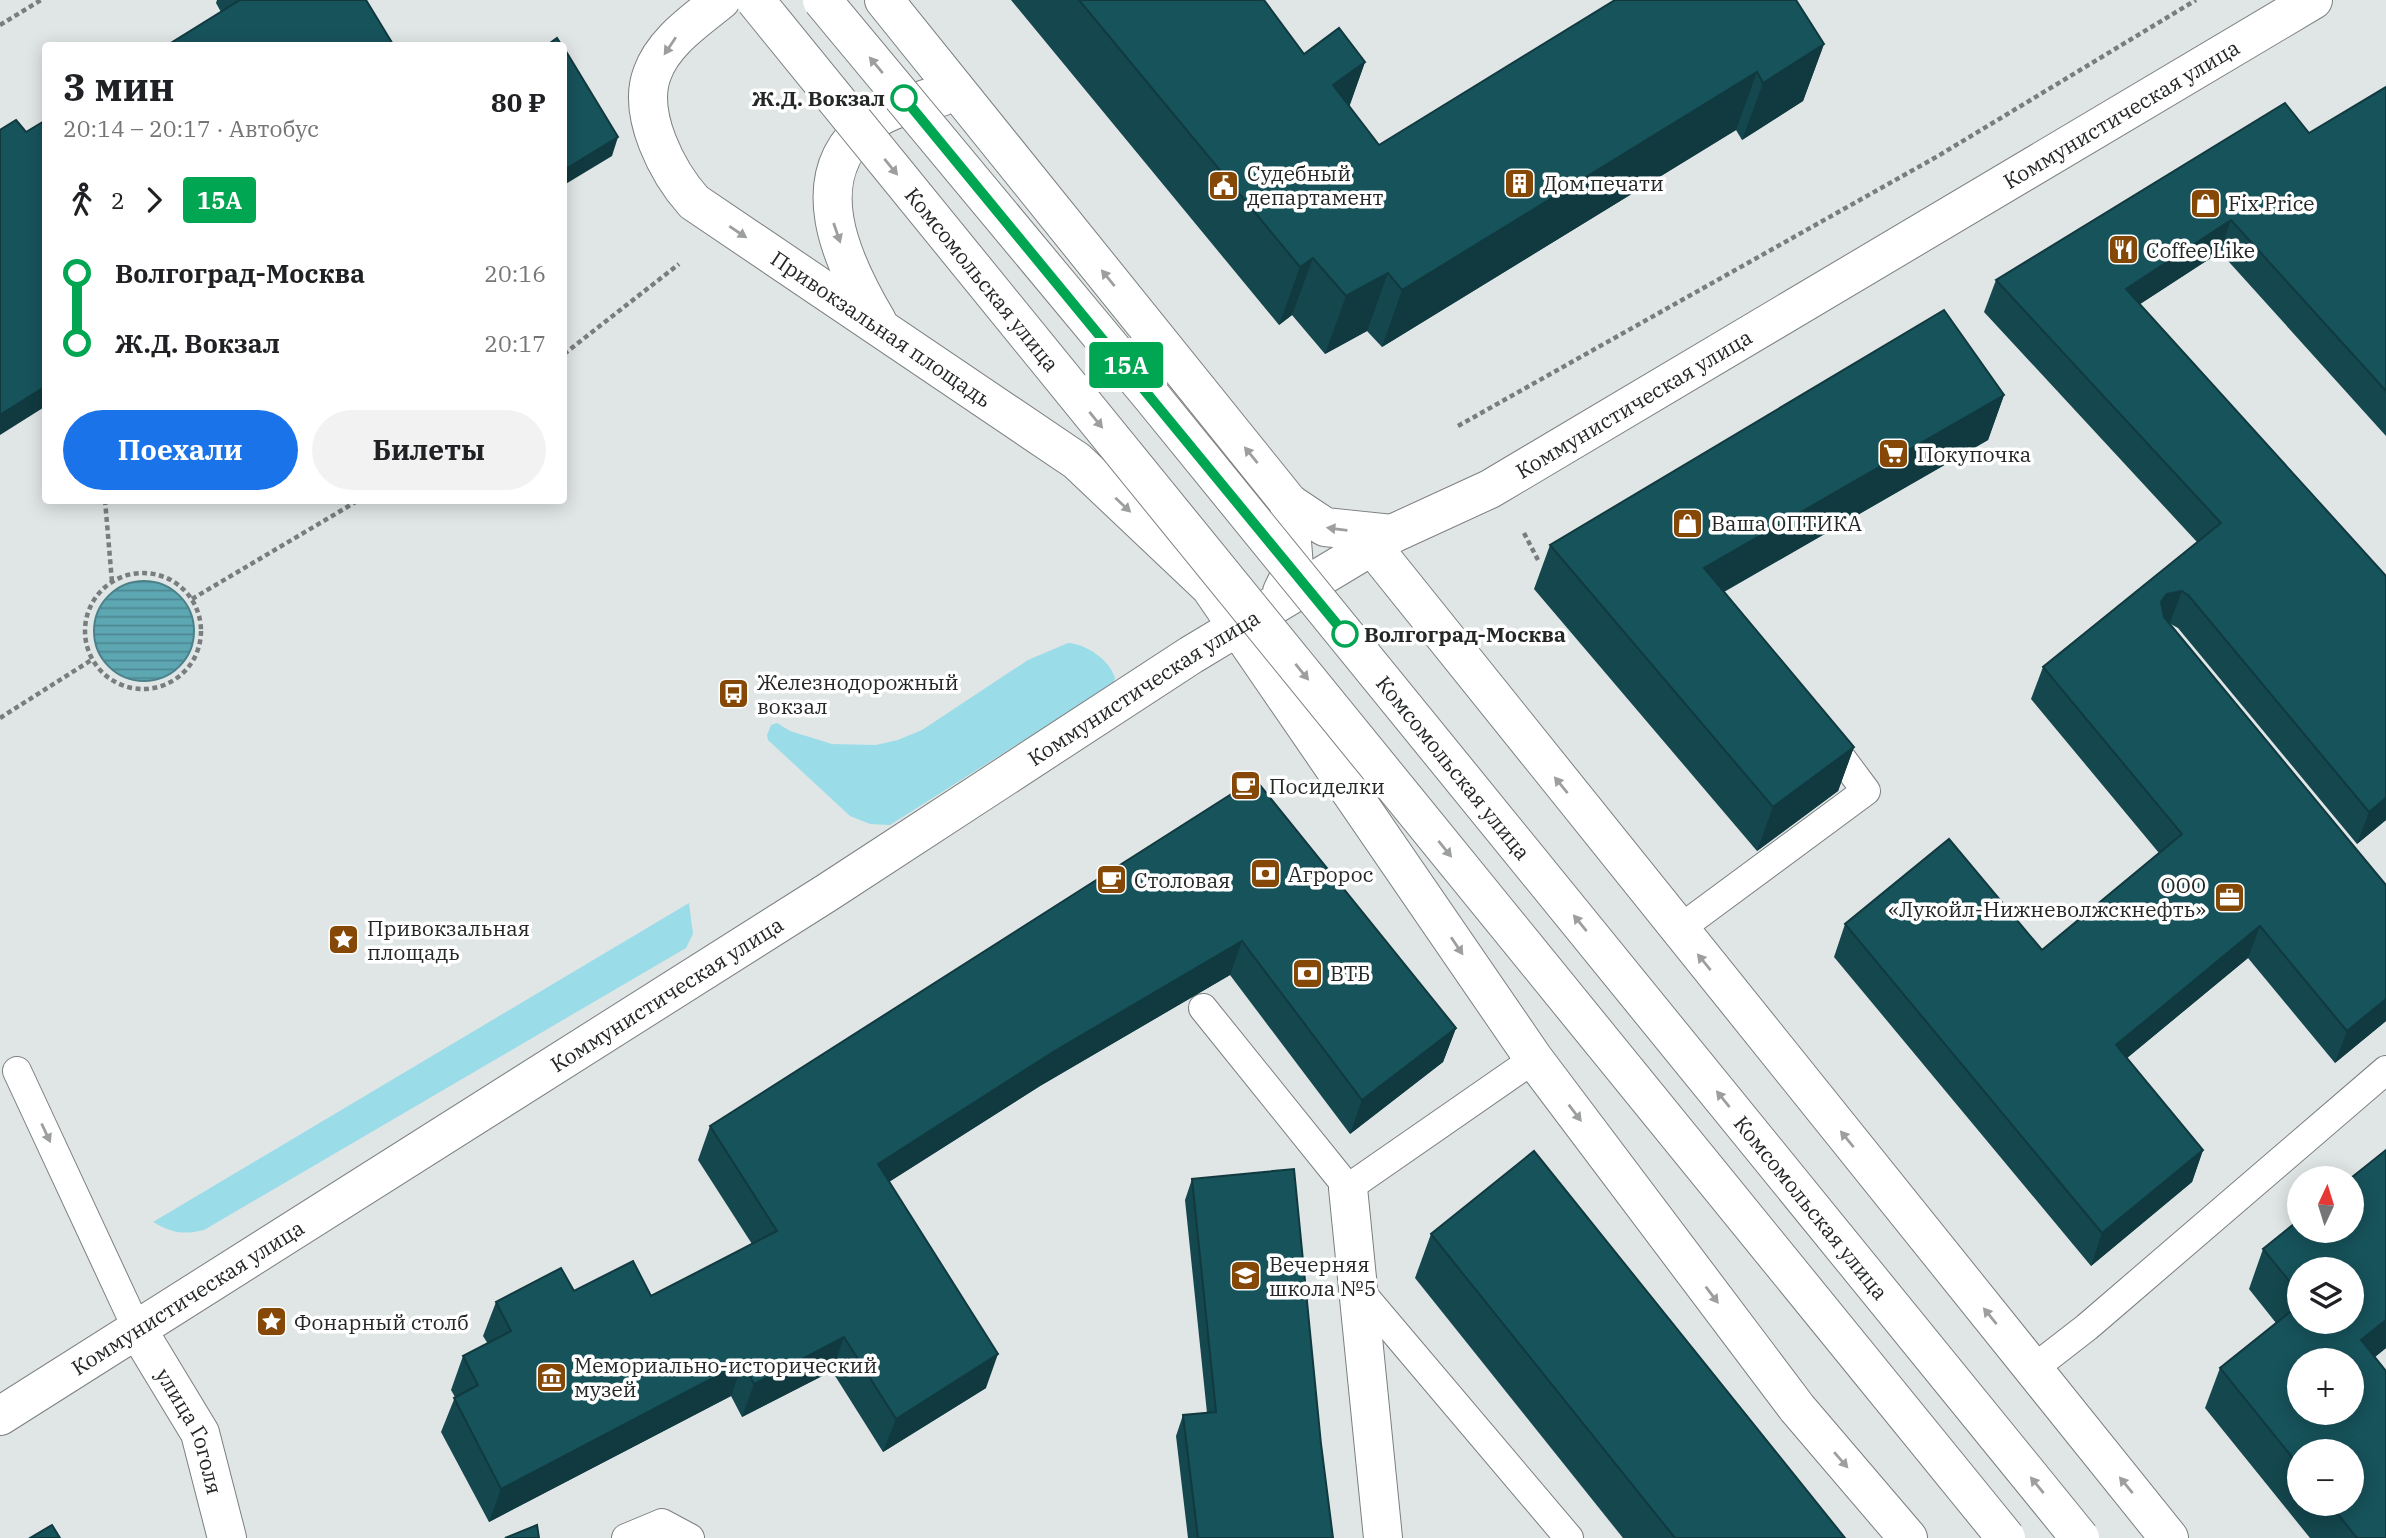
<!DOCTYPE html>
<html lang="ru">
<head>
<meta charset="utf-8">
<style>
  :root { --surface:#fff; --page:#f2f2f2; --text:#202124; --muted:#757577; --accent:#1a73e8 }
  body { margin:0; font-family:"IBM Plex Serif",serif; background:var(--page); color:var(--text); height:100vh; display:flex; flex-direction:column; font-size:26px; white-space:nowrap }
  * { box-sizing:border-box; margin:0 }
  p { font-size:23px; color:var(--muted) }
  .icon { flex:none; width:38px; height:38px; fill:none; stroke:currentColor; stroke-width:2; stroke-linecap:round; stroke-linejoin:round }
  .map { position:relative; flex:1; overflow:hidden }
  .side { position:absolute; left:42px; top:42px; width:525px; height:462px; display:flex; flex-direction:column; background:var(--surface); border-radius:7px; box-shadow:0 4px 18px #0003 }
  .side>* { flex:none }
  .badge { padding:0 14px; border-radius:5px; font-size:24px; line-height:46px }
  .needle { width:46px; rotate:4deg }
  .fabs { position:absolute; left:2287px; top:1166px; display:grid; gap:14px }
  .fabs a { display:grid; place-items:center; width:77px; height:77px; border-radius:50%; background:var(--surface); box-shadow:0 4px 18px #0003; font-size:35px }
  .map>.badge { position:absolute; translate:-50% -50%; box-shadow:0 0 0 4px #fff }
  .legs { display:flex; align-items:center; gap:10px; height:77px; padding:0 21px; font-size:23px }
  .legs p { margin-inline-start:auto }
  .overview { display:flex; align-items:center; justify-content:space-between; height:119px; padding:0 21px }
  h1 { font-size:38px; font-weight:700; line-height:52px }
  .primary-button { display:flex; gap:14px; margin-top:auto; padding:14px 21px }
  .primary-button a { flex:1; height:80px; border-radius:42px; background:var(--accent); color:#fff; font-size:28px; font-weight:700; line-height:80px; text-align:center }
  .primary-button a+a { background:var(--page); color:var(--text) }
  ul { padding:0 21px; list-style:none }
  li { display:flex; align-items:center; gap:24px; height:70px; font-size:26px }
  li i { display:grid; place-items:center; width:10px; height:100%; margin:0 9px; background:currentColor }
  li i::after { content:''; width:18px; height:18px; margin:-9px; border:5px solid; border-radius:50%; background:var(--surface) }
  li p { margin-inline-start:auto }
  li:first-child i { background:linear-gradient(#0000 50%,currentColor 0) }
  li:last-child i { background:linear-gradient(currentColor 50%,#0000 0) }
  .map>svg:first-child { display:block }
</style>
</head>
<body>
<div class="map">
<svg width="2386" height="1538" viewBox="0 0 2386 1538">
  <defs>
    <pattern id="water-rules" width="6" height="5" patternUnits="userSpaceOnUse" patternTransform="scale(1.75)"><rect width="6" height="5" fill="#5da7b3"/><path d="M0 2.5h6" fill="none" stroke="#4d8892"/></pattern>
  </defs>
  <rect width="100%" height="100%" fill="#e0e5e6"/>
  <g fill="#9adde8">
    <path d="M1068,643C1086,644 1110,660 1115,678L1112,688L1073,709L890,825L870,824L850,816L768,740L767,735L771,725L777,723L790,731L832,744L876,745L898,740L922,730L1028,660Z"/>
    <path d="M689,903L693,934L686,948L204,1230C183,1235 172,1233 153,1222Z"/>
  </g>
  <circle fill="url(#water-rules)" stroke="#4c8189" stroke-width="2" cx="144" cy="631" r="50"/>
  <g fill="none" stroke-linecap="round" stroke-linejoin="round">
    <defs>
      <g id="service">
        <polyline points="1678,930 1866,791 1825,736"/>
        <polyline points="1203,1008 1348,1188 1534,1059"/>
        <polyline points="17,1071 137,1329"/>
        <polyline points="1359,1290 1569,1538"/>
        <polyline points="2033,1369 2087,1327 2386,1070"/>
        <polyline points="626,1538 662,1523 690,1538"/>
      </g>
      <g id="minor">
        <path id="s1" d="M721,0C695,21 663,42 652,74C637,115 668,173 694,202L1077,461L1210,587L1534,1059L1797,1408L1908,1538"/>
        <polyline points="884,0 1289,503 1294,567 1282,592"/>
        <path d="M877,321C842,262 801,176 870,123C888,109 913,104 934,96L941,97"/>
        <polyline points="1289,503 1325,527 1392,534"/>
        <polyline points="1372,546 2169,1538"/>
        <polyline points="1348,1188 1383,1538"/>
      </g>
      <g id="tertiary">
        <path id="s2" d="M137,1329L200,1433L227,1538"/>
      </g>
      <g id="secondary">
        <path id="s3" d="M0,1416L828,892L1191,655L1392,534L1490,489L2313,0"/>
      </g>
    </defs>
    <use href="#service" stroke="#7b7f80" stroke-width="30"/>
    <use href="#minor" stroke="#7b7f80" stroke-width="40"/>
    <use href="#tertiary" stroke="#7b7f80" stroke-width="40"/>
    <use href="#secondary" stroke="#7b7f80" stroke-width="40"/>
    <g stroke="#797d7d" stroke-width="4.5" stroke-dasharray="5 3.5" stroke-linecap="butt">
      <polyline points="0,25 41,0"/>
      <polyline points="564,354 679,264"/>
      <polyline points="1458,426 1938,156 2196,0"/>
      <polyline points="105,500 112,582"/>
      <polyline points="1524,533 1538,560"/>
      <circle cx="143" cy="631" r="58"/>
      <polyline points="192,599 359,500"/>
      <polyline points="0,718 93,659"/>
    </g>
    <use href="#service" stroke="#fff" stroke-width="28"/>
    <use href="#minor" stroke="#fff" stroke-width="38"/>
    <use href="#tertiary" stroke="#fff" stroke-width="38"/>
    <use href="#secondary" stroke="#fff" stroke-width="38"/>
    <defs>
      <g id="primary-bridge">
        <path id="s4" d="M755,0L2006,1538"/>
        <path id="s5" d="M822,0L1152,397L2080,1538"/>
      </g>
    </defs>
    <use href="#primary-bridge" stroke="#7b7f80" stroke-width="40" stroke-linecap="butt"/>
    <use href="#primary-bridge" stroke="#fff" stroke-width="38"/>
  </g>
  <g fill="#14474e" fill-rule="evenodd">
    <polygon points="217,0 366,0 221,12 216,3"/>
    <polygon points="1011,0 1264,0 1304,54 1365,62 1349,106 1379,145 1824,44 1803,101 1742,140 1736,130 1382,347 1367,331 1325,354 1292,315 1279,325"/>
    <polygon points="2386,87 2386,436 2220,252 2140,304 2386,576 2386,820 2357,844 2178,628 2169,623 2386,885 2386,1021 2335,1063 2248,958 2127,1058 2203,1150 2192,1182 2091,1266 1834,957 1845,924 2042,950 2159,853 2031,699 2043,667 2197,542 1984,312 1996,280 2309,133"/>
    <polygon points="2004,395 1988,440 1724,592 1854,747 1838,791 1757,851 1534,589 1550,545"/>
    <polygon points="1255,779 1456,1028 1443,1062 1350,1134 1230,975 1040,1086 889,1182 986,1388 883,1452 832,1371 742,1417 731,1396 489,1522 441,1432 455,1397 451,1390 463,1356 488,1344 483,1336 496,1302 574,1291 651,1296 752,1244 698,1160 710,1126"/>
    <path d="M2386,1150V1348L2375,1357L2386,1538H2310L2205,1408L2220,1368L2276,1323L2249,1289L2263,1249ZM2300,1269L2352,1321H2300ZM2300,1451L2352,1503H2300Z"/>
    <polygon points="1192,1179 1321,1444 1333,1538 1188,1538 1176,1436 1183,1415 1207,1413 1185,1200"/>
    <polygon points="1431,1234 1845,1538 1623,1538 1415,1278"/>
  </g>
  <g fill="#103a40">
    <polygon points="1824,44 1803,101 1742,140 1763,83"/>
    <polygon points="1365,62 1345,119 1333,85"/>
    <polygon points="1757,72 1736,130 1382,347 1402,290"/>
    <polygon points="618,137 612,156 564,185 564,170"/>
    <polygon points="2231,220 2220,252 2114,321 2126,289"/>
    <polygon points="1313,258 1292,315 1279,325 1300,267"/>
    <polygon points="1388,273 1367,331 1325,354 1346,296"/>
    <polygon points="46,386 46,406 0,435 0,415"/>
    <polygon points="2004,395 1988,440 1688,612 1704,568"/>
    <polygon points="2182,591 2170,623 2155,626 2161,602 2167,594"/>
    <polygon points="1854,747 1838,791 1757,851 1773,807"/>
    <polygon points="2386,798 2386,820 2357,844 2369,812"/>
    <polygon points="2260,926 2248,958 2104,1077 2116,1045"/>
    <polygon points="1242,941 1230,975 1040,1086 865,1197 878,1164 1053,1052"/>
    <polygon points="2386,999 2386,1021 2335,1063 2347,1031"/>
    <polygon points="1456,1028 1443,1062 1350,1134 1362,1100"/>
    <polygon points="2203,1150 2192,1182 2091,1266 2102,1233"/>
    <polygon points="2386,1320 2386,1348 2352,1375 2361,1340"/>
    <polygon points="844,1337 832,1371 742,1417 754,1384"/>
    <polygon points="998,1354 986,1388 883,1452 896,1419"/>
    <polygon points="743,1362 731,1396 489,1522 501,1489"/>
  </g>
  <g fill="#17535b" stroke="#103a40" stroke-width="2" fill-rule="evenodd">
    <polygon points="240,0 366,0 394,46 166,46"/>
    <polygon points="1079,0 1264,0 1304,54 1339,28 1365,62 1333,85 1379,145 1615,0 1796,0 1824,44 1763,83 1757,72 1402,290 1388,273 1346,296 1313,258 1300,267"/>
    <polygon points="557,38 562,46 546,46"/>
    <polygon points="564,48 618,137 564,170"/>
    <polygon points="2386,87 2386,391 2231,220 2126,289 2386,576 2386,798 2369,812 2189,596 2182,591 2167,594 2161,602 2164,617 2386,885 2386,999 2347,1031 2260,926 2116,1045 2203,1150 2102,1233 1845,924 1949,839 2042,950 2182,834 2043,667 2221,523 1996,280 2285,103 2309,133"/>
    <polygon points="16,120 26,132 46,120 46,386 0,415 0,130"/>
    <polygon points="1944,310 2004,395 1704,568 1854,747 1773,807 1550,545"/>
    <polygon points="1255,779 1456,1028 1362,1100 1242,941 1053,1052 878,1164 998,1354 896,1419 844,1337 754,1384 743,1362 501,1489 454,1398 478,1385 463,1356 511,1331 496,1302 561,1268 574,1291 633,1261 651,1296 777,1231 710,1126"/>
    <path d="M2386,1150V1320L2361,1340L2386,1371V1538H2357L2329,1503H2352V1451H2300V1467L2220,1368L2300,1304V1321H2352V1269H2300V1294L2263,1249L2300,1219V1230H2352L2351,1178ZM2300,1360H2352V1412H2300Z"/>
    <polygon points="1534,1151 1845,1538 1675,1538 1431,1234"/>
    <polygon points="1294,1169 1321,1444 1333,1538 1198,1538 1183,1415 1216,1412 1192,1179"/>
    <polygon points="52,1525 60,1538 30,1538"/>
    <polygon points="537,1525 539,1538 505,1538"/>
  </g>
  <defs><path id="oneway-solid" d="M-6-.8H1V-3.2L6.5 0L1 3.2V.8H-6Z" transform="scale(1.75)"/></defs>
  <g fill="#9d9e9e">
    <use href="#oneway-solid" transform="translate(670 46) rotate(124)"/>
    <use href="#oneway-solid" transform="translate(876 65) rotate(-130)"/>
    <use href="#oneway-solid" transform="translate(891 167) rotate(51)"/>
    <use href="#oneway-solid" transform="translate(738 232) rotate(34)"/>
    <use href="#oneway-solid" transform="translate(837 233) rotate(71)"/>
    <use href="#oneway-solid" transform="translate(1108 278) rotate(-129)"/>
    <use href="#oneway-solid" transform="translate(1096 420) rotate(51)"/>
    <use href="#oneway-solid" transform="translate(1251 455) rotate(-129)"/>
    <use href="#oneway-solid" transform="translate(1123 505) rotate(43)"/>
    <use href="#oneway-solid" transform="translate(1337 529) rotate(-173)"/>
    <use href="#oneway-solid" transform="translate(1302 672) rotate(51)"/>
    <use href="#oneway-solid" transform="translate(1561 785) rotate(-129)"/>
    <use href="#oneway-solid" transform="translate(1445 849) rotate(51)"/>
    <use href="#oneway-solid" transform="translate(1580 923) rotate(-129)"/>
    <use href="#oneway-solid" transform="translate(1457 946) rotate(56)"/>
    <use href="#oneway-solid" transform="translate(1704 962) rotate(-129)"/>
    <use href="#oneway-solid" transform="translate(1723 1099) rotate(-129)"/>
    <use href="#oneway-solid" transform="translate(1575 1113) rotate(53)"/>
    <use href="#oneway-solid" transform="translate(46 1133) rotate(65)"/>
    <use href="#oneway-solid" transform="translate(1847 1139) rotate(-129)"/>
    <use href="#oneway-solid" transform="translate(1712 1295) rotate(53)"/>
    <use href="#oneway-solid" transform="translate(1990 1316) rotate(-129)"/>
    <use href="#oneway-solid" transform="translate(1841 1460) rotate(49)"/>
    <use href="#oneway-solid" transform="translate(2037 1485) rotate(-129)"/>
    <use href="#oneway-solid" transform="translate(2126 1485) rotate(-129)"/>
  </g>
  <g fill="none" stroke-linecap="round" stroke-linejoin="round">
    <defs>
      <polyline id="line-1" points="904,98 1345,634"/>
    </defs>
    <use href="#line-1" stroke="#fff" stroke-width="16"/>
    <use href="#line-1" stroke="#00a651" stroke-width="10"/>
  </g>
  <defs>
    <symbol id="building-square" viewBox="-11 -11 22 22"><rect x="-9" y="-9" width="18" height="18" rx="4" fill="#854806" stroke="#fff"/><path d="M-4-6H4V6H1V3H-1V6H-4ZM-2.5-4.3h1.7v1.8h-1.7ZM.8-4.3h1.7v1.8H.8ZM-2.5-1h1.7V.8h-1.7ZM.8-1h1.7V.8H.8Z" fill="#fff"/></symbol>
    <symbol id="civic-square" viewBox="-11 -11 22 22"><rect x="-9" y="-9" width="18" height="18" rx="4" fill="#854806" stroke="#fff"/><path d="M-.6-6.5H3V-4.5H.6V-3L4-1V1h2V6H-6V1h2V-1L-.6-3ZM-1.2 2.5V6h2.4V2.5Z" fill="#fff"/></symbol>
    <symbol id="shop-square" viewBox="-11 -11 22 22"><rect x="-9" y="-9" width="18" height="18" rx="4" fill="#854806" stroke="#fff"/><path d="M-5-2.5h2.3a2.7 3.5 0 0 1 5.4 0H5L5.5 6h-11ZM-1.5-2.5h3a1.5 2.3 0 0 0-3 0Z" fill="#fff"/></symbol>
    <symbol id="restaurant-square" viewBox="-11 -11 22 22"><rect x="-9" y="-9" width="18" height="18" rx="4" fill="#854806" stroke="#fff"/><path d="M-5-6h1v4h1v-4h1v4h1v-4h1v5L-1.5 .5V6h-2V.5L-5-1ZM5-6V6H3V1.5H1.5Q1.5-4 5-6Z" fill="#fff"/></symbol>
    <symbol id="supermarket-square" viewBox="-11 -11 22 22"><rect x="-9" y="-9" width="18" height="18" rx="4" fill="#854806" stroke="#fff"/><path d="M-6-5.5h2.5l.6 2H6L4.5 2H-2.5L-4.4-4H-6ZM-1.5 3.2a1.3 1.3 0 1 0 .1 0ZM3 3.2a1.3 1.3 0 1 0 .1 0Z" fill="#fff"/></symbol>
    <symbol id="bus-square" viewBox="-11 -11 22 22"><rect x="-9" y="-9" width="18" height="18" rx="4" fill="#854806" stroke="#fff"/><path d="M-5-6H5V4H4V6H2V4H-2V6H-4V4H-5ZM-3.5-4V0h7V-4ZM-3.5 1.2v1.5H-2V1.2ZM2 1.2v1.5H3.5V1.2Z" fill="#fff"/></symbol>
    <symbol id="cafe-square" viewBox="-11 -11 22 22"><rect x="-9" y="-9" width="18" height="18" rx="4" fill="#854806" stroke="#fff"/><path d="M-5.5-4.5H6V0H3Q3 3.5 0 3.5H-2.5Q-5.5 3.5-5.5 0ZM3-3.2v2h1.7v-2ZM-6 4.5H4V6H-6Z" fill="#fff"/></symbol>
    <symbol id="bank-square" viewBox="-11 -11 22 22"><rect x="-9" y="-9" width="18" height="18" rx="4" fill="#854806" stroke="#fff"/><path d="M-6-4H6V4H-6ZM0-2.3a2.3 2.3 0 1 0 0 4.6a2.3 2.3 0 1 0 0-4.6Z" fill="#fff"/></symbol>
    <symbol id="office-square" viewBox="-11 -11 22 22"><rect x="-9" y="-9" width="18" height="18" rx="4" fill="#854806" stroke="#fff"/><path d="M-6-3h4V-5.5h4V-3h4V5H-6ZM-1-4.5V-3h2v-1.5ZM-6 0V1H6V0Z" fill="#fff"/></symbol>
    <symbol id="sight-square" viewBox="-11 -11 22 22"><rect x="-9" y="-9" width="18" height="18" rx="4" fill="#854806" stroke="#fff"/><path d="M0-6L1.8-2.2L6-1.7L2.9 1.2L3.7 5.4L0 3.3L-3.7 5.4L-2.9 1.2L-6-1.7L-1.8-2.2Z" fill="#fff"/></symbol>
    <symbol id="school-square" viewBox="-11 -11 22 22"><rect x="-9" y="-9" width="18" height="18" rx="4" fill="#854806" stroke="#fff"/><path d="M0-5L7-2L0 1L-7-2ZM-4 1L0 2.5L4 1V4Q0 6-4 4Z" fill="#fff"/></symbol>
    <symbol id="museum-square" viewBox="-11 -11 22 22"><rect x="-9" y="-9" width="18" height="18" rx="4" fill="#854806" stroke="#fff"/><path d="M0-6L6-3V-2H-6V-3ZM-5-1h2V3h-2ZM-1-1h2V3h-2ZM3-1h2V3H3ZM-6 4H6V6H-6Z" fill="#fff"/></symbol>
  </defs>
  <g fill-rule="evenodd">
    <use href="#building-square" x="1502" y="166" width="35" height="35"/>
    <use href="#civic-square" x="1206" y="168" width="35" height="35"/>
    <use href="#shop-square" x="2188" y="186" width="35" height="35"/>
    <use href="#restaurant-square" x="2106" y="232" width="35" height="35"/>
    <use href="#supermarket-square" x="1876" y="436" width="35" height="35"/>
    <use href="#shop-square" x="1670" y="506" width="35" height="35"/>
    <use href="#bus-square" x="716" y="676" width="35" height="35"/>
    <use href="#cafe-square" x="1228" y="768" width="35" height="35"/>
    <use href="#bank-square" x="1248" y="856" width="35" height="35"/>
    <use href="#cafe-square" x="1094" y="862" width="35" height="35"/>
    <use href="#office-square" x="2212" y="880" width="35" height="35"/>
    <use href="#sight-square" x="326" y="922" width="35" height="35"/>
    <use href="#bank-square" x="1290" y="956" width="35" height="35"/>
    <use href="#school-square" x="1228" y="1258" width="35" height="35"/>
    <use href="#sight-square" x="254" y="1304" width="35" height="35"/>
    <use href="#museum-square" x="534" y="1360" width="35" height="35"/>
  </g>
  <g fill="#fff" stroke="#00a651" stroke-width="3.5">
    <circle cx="904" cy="98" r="12"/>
    <circle cx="1345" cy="634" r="12"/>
  </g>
  <g text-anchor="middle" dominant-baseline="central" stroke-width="7" stroke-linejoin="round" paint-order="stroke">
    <g font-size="21" font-weight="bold" fill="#252727" stroke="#fff" text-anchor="end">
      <text x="885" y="98">Ж.Д. Вокзал</text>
      <text x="1364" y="634" text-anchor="start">Волгоград-Москва</text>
    </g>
    <g font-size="21" fill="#252727" stroke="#fff">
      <text stroke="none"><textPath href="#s3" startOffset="2490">Коммунистическая улица</textPath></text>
      <text stroke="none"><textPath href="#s4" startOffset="360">Комсомольская улица</textPath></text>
      <text stroke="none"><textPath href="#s1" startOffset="469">Привокзальная площадь</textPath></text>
      <text stroke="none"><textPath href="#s3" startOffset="1923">Коммунистическая улица</textPath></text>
      <text stroke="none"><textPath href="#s3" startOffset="1356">Коммунистическая улица</textPath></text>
      <text stroke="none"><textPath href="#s5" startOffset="994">Комсомольская улица</textPath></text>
      <text stroke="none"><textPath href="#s3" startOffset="789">Коммунистическая улица</textPath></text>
      <text stroke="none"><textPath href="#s5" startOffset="1561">Комсомольская улица</textPath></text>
      <text stroke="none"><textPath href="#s3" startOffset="222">Коммунистическая улица</textPath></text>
      <text stroke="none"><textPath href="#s2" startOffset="116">улица Гоголя</textPath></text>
    </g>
    <g font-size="21" fill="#252727" stroke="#fff" text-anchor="start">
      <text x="1247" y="173">Судебный<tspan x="1247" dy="24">департамент</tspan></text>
      <text x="1543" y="183">Дом печати</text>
      <text x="2228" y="203">Fix Price</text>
      <text x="2146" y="250">Coffee Like</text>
      <text x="1917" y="454">Покупочка</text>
      <text x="1711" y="523">Ваша ОПТИКА</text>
      <text x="757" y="682">Железнодорожный<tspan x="757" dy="24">вокзал</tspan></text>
      <text x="1269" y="786">Посиделки</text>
      <text x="1288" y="874">Агророс</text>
      <text x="1134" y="880">Столовая</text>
      <text x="2206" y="885" text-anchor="end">ООО<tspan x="2206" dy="24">«Лукойл-Нижневолжскнефть»</tspan></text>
      <text x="367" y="928">Привокзальная<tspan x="367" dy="24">площадь</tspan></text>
      <text x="1330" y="973">ВТБ</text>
      <text x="1269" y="1264">Вечерняя<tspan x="1269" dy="24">школа №5</tspan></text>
      <text x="294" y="1322">Фонарный столб</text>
      <text x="574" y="1365">Мемориально-исторический<tspan x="574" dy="24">музей</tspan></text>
    </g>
  </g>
</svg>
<div class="fabs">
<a><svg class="needle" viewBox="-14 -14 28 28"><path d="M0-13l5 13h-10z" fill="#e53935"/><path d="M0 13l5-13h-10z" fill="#757577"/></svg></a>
<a><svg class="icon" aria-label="layers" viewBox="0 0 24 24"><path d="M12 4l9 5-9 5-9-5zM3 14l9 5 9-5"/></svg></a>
<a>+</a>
<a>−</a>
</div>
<b class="badge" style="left:1126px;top:365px;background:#00a651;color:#fff">15А</b>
<section class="side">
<div class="overview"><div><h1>3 мин</h1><p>20:14 – 20:17 · Автобус</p></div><b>80 ₽</b></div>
<div class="legs"><svg class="icon" aria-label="walk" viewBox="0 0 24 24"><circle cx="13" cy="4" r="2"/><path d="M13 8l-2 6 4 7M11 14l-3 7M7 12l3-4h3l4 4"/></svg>2<svg class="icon" aria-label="forward" viewBox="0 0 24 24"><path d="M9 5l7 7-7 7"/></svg><b class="badge" style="background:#00a651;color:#fff">15А</b></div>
<ul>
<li><i style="color:#00a651"></i><b>Волгоград-Москва</b><p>20:16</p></li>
<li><i style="color:#00a651"></i><b>Ж.Д. Вокзал</b><p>20:17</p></li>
</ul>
<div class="primary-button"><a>Поехали</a><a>Билеты</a></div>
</section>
</div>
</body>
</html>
